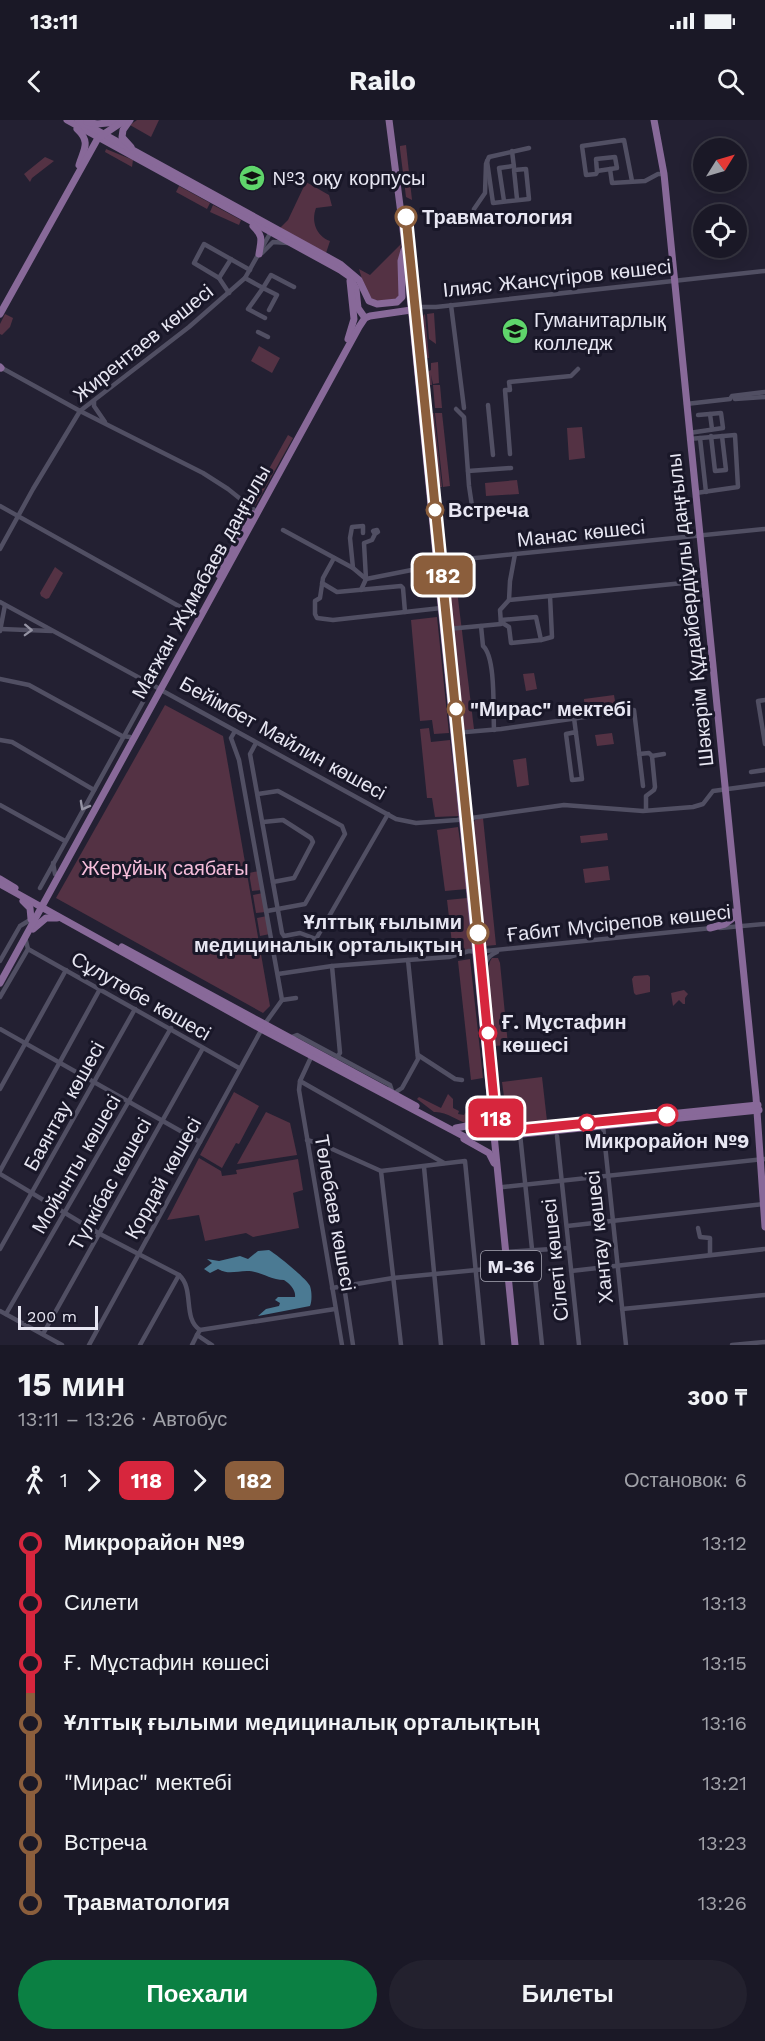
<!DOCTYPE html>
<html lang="ru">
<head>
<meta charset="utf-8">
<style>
  :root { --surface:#1a1826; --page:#23212e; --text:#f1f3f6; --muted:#9fa0a7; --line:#383743; --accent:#0b8043 }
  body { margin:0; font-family:"Work Sans",sans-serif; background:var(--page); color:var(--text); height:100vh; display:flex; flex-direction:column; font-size:22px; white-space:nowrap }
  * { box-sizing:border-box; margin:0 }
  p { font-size:20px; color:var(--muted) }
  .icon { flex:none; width:33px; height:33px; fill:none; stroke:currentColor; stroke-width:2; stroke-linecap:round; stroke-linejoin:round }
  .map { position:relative; height:1225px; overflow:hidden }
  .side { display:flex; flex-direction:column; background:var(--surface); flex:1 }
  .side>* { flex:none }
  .badge { padding:0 12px; border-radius:9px; font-size:21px; line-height:39px }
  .needle { width:39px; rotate:53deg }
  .fabs { position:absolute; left:693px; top:18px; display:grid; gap:12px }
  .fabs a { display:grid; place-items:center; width:54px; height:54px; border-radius:50%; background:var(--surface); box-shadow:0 3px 15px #0003,0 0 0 2px var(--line); font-size:30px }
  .scale { position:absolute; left:18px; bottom:15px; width:80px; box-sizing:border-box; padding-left:6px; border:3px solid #e7e6f2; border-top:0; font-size:16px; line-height:21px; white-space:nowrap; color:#e7e6f2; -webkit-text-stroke:4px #191728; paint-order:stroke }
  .map>.badge { position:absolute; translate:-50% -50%; box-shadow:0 0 0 3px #fff }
  .legs { display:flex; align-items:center; gap:9px; height:66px; padding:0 18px; font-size:20px }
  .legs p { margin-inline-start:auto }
  .summary { display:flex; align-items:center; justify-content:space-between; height:102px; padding:0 18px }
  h1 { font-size:33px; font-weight:700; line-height:45px }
  .button { display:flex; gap:12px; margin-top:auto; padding:12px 18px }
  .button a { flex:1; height:69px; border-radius:36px; background:var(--accent); color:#fff; font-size:24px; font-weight:700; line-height:69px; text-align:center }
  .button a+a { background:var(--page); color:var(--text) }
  ul { padding:0 18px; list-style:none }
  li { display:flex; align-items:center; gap:21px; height:60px; font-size:22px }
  li i { display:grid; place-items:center; width:9px; height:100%; margin:0 8px; background:currentColor }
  li i::after { content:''; width:15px; height:15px; margin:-8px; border:4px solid; border-radius:50%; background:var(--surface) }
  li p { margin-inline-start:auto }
  li:first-child i { background:linear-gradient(#0000 50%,currentColor 0) }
  li:last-child i { background:linear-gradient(currentColor 50%,#0000 0) }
  .status { display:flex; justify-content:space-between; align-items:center; height:42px; padding:0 30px; background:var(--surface); direction:ltr }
  .status svg { height:16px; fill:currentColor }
  header { display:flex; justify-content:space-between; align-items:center; height:78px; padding:0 18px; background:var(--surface); font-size:27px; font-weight:700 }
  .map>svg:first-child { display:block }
</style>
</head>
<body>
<div class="status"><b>13:11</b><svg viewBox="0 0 49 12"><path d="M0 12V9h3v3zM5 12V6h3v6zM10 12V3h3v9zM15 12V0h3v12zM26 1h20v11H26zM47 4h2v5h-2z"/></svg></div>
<header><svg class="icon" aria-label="back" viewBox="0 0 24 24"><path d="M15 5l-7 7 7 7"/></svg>Railo<svg class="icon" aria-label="search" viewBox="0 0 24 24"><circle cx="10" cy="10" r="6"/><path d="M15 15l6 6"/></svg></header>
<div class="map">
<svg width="765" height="1225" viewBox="0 0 765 1225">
  <rect width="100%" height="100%" fill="#232032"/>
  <g fill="#543244">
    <polygon points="137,0 159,0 151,17 130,5"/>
    <polygon points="406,25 412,80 406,77 400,29 400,26"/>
    <polygon points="106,29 133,40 132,47 105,32"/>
    <polygon points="45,37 54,41 32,58 30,62 24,54"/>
    <path d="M306,62L329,75L332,86L316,88C311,101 316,116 330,121L326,133L280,108L288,100Z"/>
    <polygon points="179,66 210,83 207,89 176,72"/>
    <polygon points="213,85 241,100 239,105 210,92"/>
    <path d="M401,124L399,138L400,176C392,183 381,182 371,179L365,169L359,149L370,155Z"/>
    <polygon points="434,193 436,224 429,219 427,194"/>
    <polygon points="5,194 13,198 10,207 2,215 0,214 0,204"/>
    <polygon points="425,194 429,238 428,238 424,236 421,202 421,198"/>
    <polygon points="259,226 280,238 272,253 251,241"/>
    <polygon points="438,242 439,263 433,264 431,255 432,265 427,265 425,253 431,250 431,243"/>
    <polygon points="433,265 440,265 442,288 435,288"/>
    <polygon points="434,293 442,367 436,367 429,294"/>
    <polygon points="435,293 442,293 450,366 443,367"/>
    <polygon points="582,307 585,338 569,340 567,308"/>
    <polygon points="288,315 293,318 255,386 250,383"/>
    <polygon points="517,360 519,374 486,376 485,363"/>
    <polygon points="454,446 474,609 464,610 461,607 447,452 450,447"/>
    <polygon points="55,447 63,453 49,478 46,479 41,476 40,473"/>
    <polygon points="437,497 449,613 434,614 432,600 420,601 411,500"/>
    <polygon points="534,553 537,569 526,571 523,554"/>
    <polygon points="614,575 616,587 585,590 584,579"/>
    <polygon points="165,585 223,616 270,886 263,893 56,778"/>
    <polygon points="429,608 431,622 450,620 459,696 435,697 432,678 427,678 420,609"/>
    <polygon points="612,613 614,624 597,626 595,615"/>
    <polygon points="526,638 529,665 517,667 513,640"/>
    <polygon points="483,698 496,825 485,826 472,706 475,700"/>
    <polygon points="458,707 467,769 445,771 437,710"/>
    <polygon points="607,713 608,720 581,723 580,716"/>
    <polygon points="608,746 610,760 585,763 583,749"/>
    <polygon points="259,751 262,770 252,771 249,753"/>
    <polygon points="263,773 266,792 256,793 253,775"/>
    <polygon points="467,778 472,830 453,832 447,780"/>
    <polygon points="267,796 270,814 260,816 257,798"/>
    <path d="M492,838H498L500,843L508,925L494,926C492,909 482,850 492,838Z"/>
    <polygon points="470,839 483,958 471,960 458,841"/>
    <polygon points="648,855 650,857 650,872 636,875 634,873 632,859 634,856"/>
    <polygon points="684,870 688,874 685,878 685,884 683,884 679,880 673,886 671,873"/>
    <polygon points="542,957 547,1001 508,1006 502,962"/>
    <polygon points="234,972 259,986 239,1024 236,1023 222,1048 200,1035"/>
    <path d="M448,974L453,979V988L459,991L458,994L464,995L465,993L473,997L477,996L469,1004C457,1001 446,991 434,992L417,979L419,977L441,988Z"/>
    <polygon points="486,977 486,988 474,989 473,979"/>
    <polygon points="266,992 290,1003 297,1035 237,1044"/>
    <polygon points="199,1038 221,1051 222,1056 237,1054 236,1050 298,1039 303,1070 293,1073 299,1108 253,1117 246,1113 205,1121 199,1095 167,1100"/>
  </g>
  <path fill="#4b7a93" d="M269,1130C276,1134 307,1159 310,1166C312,1172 312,1181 310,1186L258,1196L266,1189L279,1186L280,1183L275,1180L278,1177H295C296,1170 290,1164 284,1160C270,1160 261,1151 247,1151C236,1151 228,1155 218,1149L210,1153L204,1149L212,1143L207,1139L219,1141L240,1136L248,1139L258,1131Z"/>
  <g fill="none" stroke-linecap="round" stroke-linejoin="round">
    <g stroke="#514f63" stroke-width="4.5">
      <polyline points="512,31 514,47"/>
      <polyline points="487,41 493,83 529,79 526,49 514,50 517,79"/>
      <polyline points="610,49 612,63 645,61 658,54 664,54"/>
      <polyline points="597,51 617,48 615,37 596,39 597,52 596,54 586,55 582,26 624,20 632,61"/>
      <polyline points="504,81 499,48 513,46"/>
      <polyline points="474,89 485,73 486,44 489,37 529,28"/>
      <polyline points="262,133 273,122 288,123"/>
      <polyline points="219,158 231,139"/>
      <polyline points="245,158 263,168 271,155 294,167"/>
      <polyline points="229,173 219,158 194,143 204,124 250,150"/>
      <polyline points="451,185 464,288"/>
      <polyline points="410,187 436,187 765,151"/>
      <polyline points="265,198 248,189 263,168 277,175 269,190"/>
      <polyline points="258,212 268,217"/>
      <polyline points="0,247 80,291 203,353 228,369 258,393"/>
      <polyline points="735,279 765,277"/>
      <polyline points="94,281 94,286 105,302"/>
      <polyline points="686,284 730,279 732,276 765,272"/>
      <polyline points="488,285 493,335"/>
      <polyline points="456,289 464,297 469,366 472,386"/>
      <polyline points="710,294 712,309"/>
      <polyline points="689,313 723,308 721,293 698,295"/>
      <polyline points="711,316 715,351 726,350 722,316"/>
      <polyline points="700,318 706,372"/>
      <polyline points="689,319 735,315 738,367 696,373"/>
      <polyline points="510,334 505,270 510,270 509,262 571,256 578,249"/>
      <polyline points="468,351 511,348"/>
      <polyline points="0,386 200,498"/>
      <polyline points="283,410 353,448 366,459 437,445 446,441 765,409"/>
      <polyline points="0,429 33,369 80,291 189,207 245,158 272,110"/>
      <polyline points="334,438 323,458 320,478 315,481 315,494 317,498 333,500 441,488"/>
      <polyline points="353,448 350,418 352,407 363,406 363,413"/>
      <polyline points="322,463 337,472 401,466 403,468 405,492"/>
      <polyline points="361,470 366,459 364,423 372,420 375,414 373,411 377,410 378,412 375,414"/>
      <polyline points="509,480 704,461"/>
      <polyline points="0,482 158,568"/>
      <polyline points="501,500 536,497 541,520 511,523 509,507 501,502"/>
      <path d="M481,506L483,526C496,537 493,591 494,610"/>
      <polyline points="1,509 52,511"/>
      <polyline points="448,509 501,504 500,490 509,480 510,461 515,434"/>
      <polyline points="0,511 5,485"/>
      <polyline points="541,520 552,517 550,476"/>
      <polyline points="0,559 29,565 122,616 130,617"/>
      <polyline points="161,570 396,699 416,703 457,700 564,685 643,691 693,687 703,684 713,671 765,664"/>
      <polyline points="765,580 758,581 765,624"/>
      <polyline points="574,598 582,659 572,660 566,614 576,612"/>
      <polyline points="454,613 501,609 634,590 643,666"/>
      <polyline points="0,620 12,622 94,670"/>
      <polyline points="256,623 250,634 282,813 284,816 300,813 316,819 388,694"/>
      <polyline points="639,634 649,633 652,636 655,667 654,670 646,676 646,690"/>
      <polyline points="652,636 664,634"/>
      <polyline points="751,652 765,650"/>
      <polyline points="258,674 278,671 342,706 345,714 305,784 267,791"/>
      <polyline points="0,685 65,721"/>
      <polyline points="263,702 283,700 311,718 313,722 294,758 273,762"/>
      <polyline points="53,743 55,754"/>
      <polyline points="40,768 144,580"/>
      <polyline points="720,808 765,804"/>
      <polyline points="28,829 239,948"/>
      <polyline points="0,841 20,806 30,800"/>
      <polyline points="332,846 340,933 337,937"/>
      <polyline points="278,854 332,846 408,840"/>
      <path d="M483,871C486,855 479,839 497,832"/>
      <polyline points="0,877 28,829 25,817"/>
      <polyline points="282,880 296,878"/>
      <polyline points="0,909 200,1022"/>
      <polyline points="289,918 297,915 390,965 393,974 402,968 418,939 408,840 449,837 469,831 476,832 712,808"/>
      <polyline points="313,933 300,961 299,970 342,1225"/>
      <polyline points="418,935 455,959 462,960"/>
      <polyline points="300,961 444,1043"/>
      <polyline points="0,969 66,850"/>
      <polyline points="603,1006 626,1225"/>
      <polyline points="520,1014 542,1225"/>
      <polyline points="557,1016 579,1225"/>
      <polyline points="307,1020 321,1024 381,1051 465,1041 483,1225"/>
      <polyline points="424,1047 441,1225"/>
      <polyline points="0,1051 100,869"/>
      <polyline points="381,1051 401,1225"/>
      <path d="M0,1054L100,1114L179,1155C195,1169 182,1198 200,1210L197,1215L212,1225"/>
      <polyline points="503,1067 765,1039"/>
      <polyline points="567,1106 764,1084"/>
      <polyline points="698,1108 700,1117 710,1118 710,1135"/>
      <polyline points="0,1129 135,889"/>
      <polyline points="506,1132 568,1128"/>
      <polyline points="571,1151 765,1129"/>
      <polyline points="344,1166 353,1225"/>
      <polyline points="332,1168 393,1158 508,1147"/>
      <polyline points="622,1189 765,1175"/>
      <polyline points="0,1191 62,1225"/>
      <polyline points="6,1194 171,908"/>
      <polyline points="200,1210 335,1189"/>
      <polyline points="43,1214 203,928"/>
      <polyline points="89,1225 264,905 282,880 239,640 231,618 235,611"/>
      <polyline points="140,1225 179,1155"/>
      <polyline points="192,1225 197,1215"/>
      <polyline points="732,1225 765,1222"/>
    </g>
    <g stroke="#886999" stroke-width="7">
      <polyline points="67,0 340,150 350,157 355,167"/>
      <polyline points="78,0 340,144 359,160 369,181 377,184 397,182 402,177 401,141 404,130"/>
      <polyline points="130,0 123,10 122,17 131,27"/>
      <polyline points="389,0 405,125 515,1225"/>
      <polyline points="654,0 664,54 756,977 765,1107"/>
      <polyline points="87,2 97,4 117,2"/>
      <path d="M77,9C91,22 84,29 79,45"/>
      <path d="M253,106C264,117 261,120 259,134"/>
      <polyline points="356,169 358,188 365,198"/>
      <polyline points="0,194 98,18 125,0"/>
      <polyline points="348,219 354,199 350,161"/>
      <polyline points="0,247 1,248"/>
      <polyline points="219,455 253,394"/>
      <polyline points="0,759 15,768"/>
      <polyline points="0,764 261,909 465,1017 494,1017 759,990"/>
      <polyline points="23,781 30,788 31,799"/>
      <polyline points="710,808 725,804 733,798 733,792"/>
      <polyline points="33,809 46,798 57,798"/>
      <polyline points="122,827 416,986"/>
      <polyline points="0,863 359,207 365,198 370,196 411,190"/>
      <polyline points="620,999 758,985"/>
      <polyline points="456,1008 472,1005 491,989"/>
      <polyline points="464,1019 489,1033 494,1043"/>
    </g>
  </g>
  <defs><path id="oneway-chevron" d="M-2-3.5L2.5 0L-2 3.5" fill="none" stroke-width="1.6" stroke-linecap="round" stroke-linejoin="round" transform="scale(1.5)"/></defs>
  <g stroke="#9493a3">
    <use href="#oneway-chevron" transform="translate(28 510) rotate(2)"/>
    <use href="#oneway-chevron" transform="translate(84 686) rotate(119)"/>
  </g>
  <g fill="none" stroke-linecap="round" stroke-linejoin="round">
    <defs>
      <polyline id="line-1" points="478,813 497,1012 667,995"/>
      <polyline id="line-2" points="406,97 478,813"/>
    </defs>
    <use href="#line-1" stroke="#fff" stroke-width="14"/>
    <use href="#line-2" stroke="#fff" stroke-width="14"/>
    <use href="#line-1" stroke="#d7263d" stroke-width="9"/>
    <use href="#line-2" stroke="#8b5e3c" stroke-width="9"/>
  </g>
  <defs>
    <symbol id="university-disc" viewBox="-11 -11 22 22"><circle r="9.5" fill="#5fd56b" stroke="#191728"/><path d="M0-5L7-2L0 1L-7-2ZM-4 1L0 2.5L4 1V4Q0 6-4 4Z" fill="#111"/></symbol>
  </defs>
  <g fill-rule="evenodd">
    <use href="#university-disc" x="237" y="43" width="30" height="30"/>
    <use href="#university-disc" x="500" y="196" width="30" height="30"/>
  </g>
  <g fill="#fff" stroke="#8b5e3c" stroke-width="3">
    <circle cx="406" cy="97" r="10"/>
    <circle cx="435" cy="390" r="8"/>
    <circle cx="456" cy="589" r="8"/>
    <circle cx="478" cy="813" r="10"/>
  </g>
  <g fill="#fff" stroke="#d7263d" stroke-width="3">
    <circle cx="488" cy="913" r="8"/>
    <circle cx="667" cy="995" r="10"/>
    <circle cx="587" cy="1003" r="8"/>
  </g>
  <g text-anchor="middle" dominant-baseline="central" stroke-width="6" stroke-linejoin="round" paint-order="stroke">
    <rect fill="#191728" stroke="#a9a8b5" stroke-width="1.5" x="481" y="1131" width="60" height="30" rx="4.5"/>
    <g font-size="18" font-weight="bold" fill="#e7e6f2">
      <text x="511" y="1146">M-36</text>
    </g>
    <g font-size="20" fill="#e7e6f2" stroke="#191728" text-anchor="start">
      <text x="272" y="58">№3 оқу корпусы</text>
      <text x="534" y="200">Гуманитарлық<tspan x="534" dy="23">колледж</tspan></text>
    </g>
    <g font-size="20" font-weight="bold" fill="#e7e6f2" stroke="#191728" text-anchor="start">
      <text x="422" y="97">Травматология</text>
      <text x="448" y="390">Встреча</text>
      <text x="470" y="589">"Мирас" мектебі</text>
      <text x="462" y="802" text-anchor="end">Ұлттық ғылыми<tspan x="462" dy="23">медициналық орталықтың</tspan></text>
      <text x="502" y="902">Ғ. Мұстафин<tspan x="502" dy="23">көшесі</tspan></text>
      <text x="667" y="1021" text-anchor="middle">Микрорайон №9</text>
    </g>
    <g font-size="20" fill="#e7e6f2" stroke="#191728">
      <text transform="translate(557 158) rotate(-6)">Ілияс Жансүгіров көшесі</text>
      <text transform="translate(143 223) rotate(-39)">Жирентаев көшесі</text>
      <text transform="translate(581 413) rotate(-6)">Манас көшесі</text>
      <text transform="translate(201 462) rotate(-61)">Мағжан Жұмабаев даңғылы</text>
      <text transform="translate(690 490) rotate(-96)">Шәкәрім Құдайбердіұлы даңғылы</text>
      <text transform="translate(283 618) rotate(29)">Бейімбет Майлин көшесі</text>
      <text transform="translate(619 803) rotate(-6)">Ғабит Мүсірепов көшесі</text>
      <text transform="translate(141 876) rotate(30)">Сұлутөбе көшесі</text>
      <text transform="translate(64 986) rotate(-61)">Баянтау көшесі</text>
      <text transform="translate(76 1044) rotate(-60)">Мойынты көшесі</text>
      <text transform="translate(163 1058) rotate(-61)">Қордай көшесі</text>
      <text transform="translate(110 1064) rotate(-61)">Түлкібас көшесі</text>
      <text transform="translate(335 1093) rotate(80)">Төлебаев көшесі</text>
      <text transform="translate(599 1117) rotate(-96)">Хантау көшесі</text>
      <text transform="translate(555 1140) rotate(-96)">Сілеті көшесі</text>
    </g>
    <g font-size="20" fill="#f6bdda" stroke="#191728">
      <text x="165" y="748">Жерұйық саябағы</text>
    </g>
  </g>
</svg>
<div class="fabs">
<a><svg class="needle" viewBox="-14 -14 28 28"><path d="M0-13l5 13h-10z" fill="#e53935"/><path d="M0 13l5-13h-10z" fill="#9fa0a7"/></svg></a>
<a><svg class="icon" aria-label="locate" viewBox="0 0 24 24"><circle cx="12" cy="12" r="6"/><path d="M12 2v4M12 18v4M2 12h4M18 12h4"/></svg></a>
</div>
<div class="scale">200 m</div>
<b class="badge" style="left:496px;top:998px;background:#d7263d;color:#fff">118</b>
<b class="badge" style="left:443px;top:455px;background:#8b5e3c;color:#fff">182</b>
</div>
<section class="side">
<div class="summary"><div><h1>15 мин</h1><p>13:11 – 13:26 · Автобус</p></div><b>300 ₸</b></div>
<div class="legs"><svg class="icon" aria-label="walk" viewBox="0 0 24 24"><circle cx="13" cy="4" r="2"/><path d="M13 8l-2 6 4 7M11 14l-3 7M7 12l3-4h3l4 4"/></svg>1<svg class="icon" aria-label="forward" viewBox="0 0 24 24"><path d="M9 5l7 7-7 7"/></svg><b class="badge" style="background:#d7263d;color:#fff">118</b><svg class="icon" aria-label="forward" viewBox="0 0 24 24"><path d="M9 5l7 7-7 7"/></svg><b class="badge" style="background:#8b5e3c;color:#fff">182</b><p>Остановок: 6</p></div>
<ul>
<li><i style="color:#d7263d"></i><b>Микрорайон №9</b><p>13:12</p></li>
<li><i style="color:#d7263d"></i><span>Силети</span><p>13:13</p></li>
<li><i style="color:#d7263d"></i><span>Ғ. Мұстафин көшесі</span><p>13:15</p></li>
<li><i style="color:#8b5e3c"></i><b>Ұлттық ғылыми медициналық орталықтың</b><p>13:16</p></li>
<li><i style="color:#8b5e3c"></i><span>&quot;Мирас&quot; мектебі</span><p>13:21</p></li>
<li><i style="color:#8b5e3c"></i><span>Встреча</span><p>13:23</p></li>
<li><i style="color:#8b5e3c"></i><b>Травматология</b><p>13:26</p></li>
</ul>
<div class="button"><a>Поехали</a><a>Билеты</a></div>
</section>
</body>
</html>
